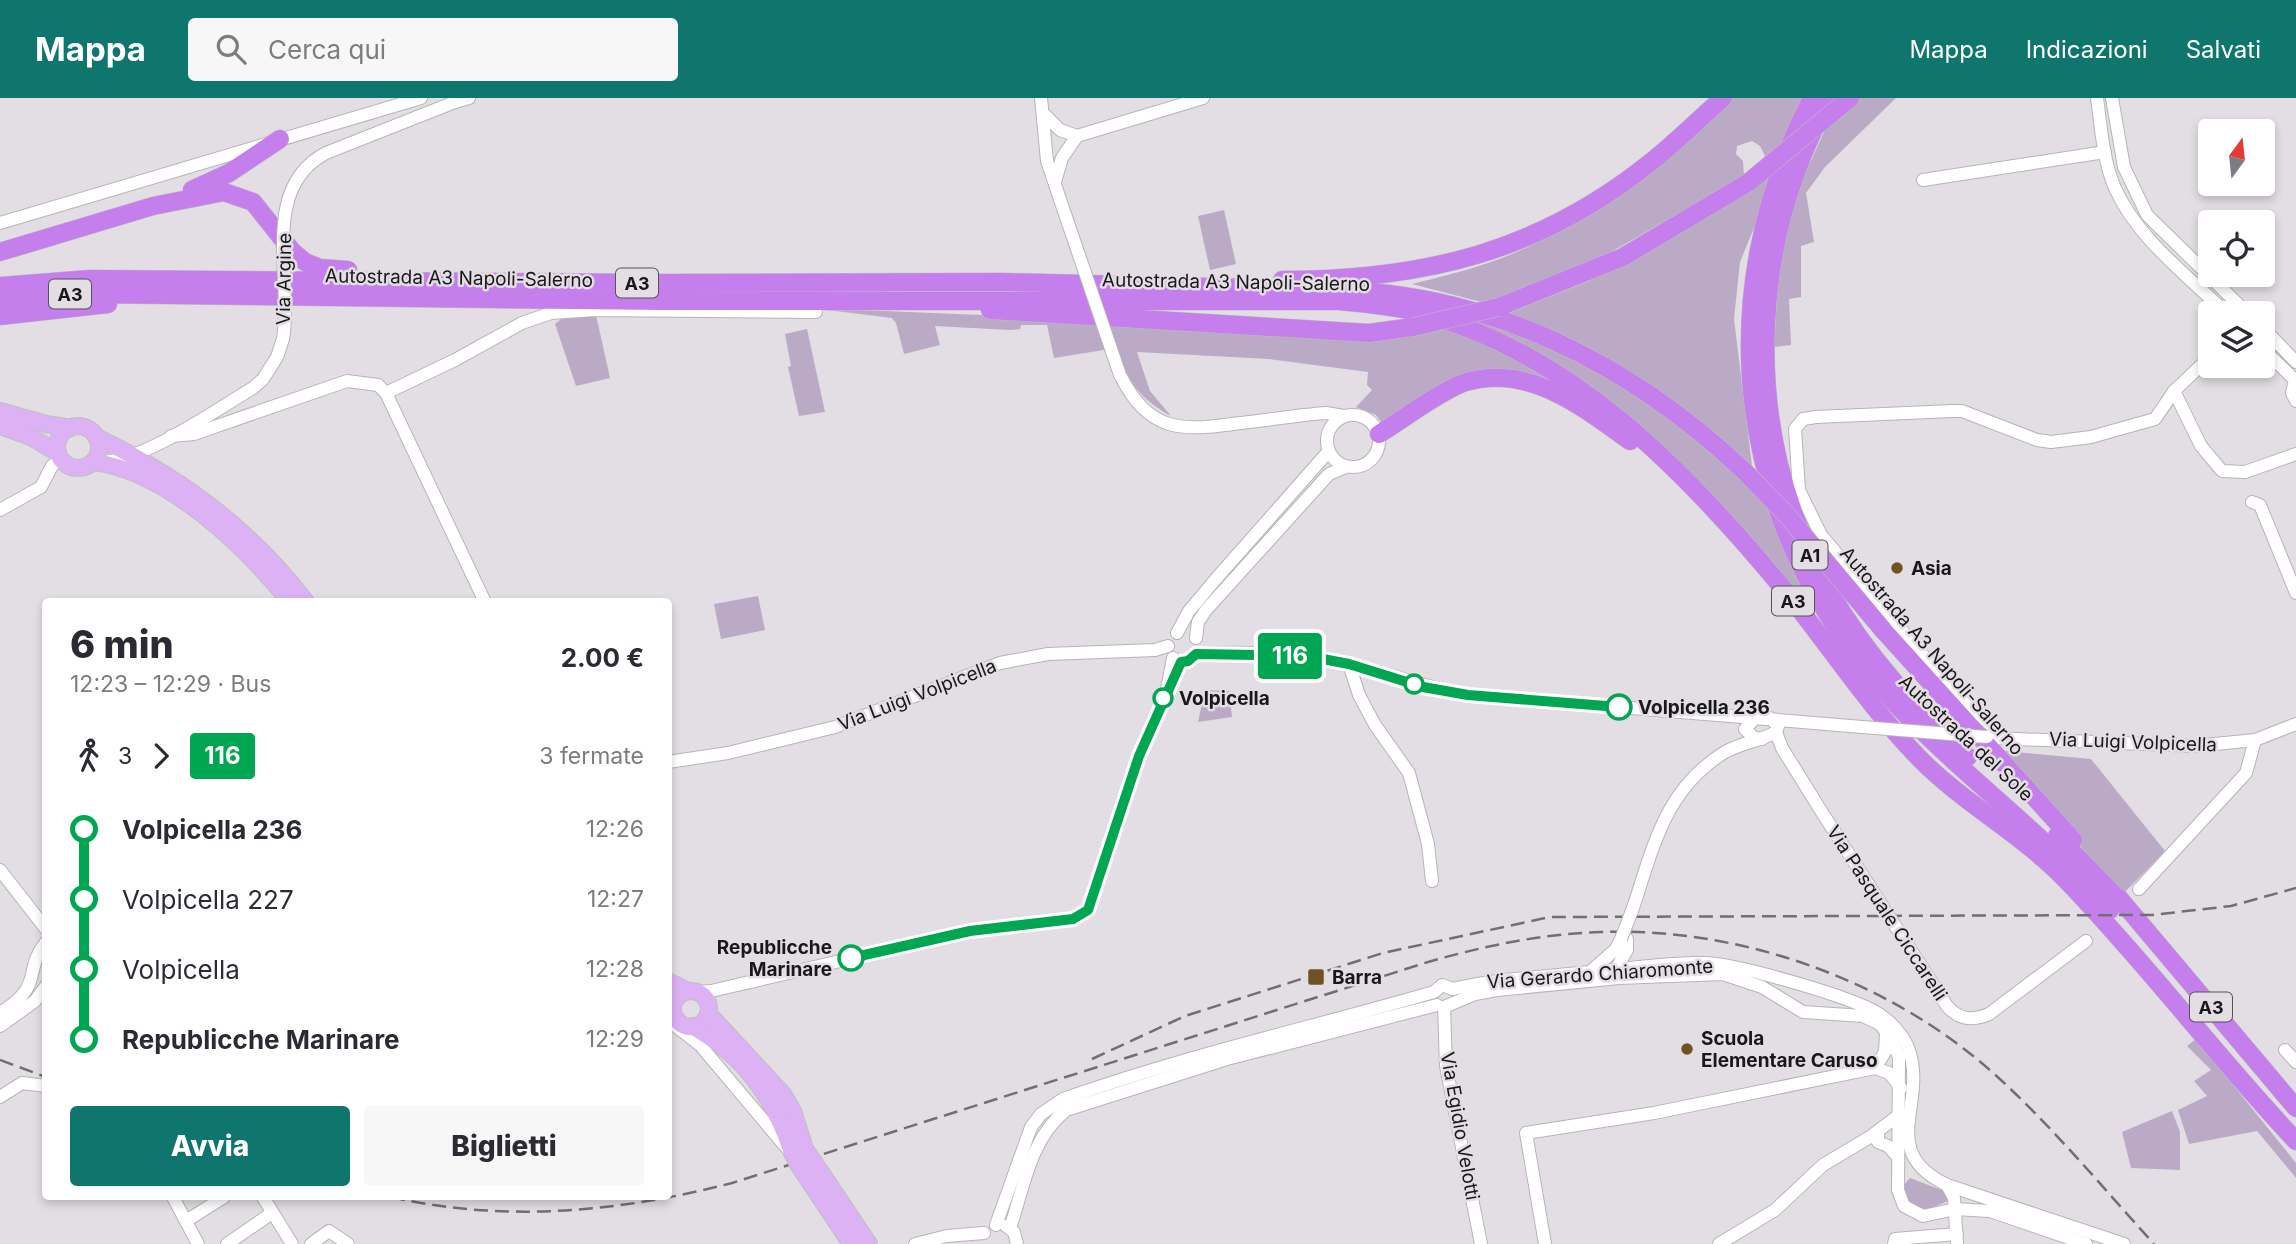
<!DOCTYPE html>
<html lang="it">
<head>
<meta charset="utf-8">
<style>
  :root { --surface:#fff; --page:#f7f7f7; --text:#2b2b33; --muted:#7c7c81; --accent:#0f766e }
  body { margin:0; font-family:Inter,sans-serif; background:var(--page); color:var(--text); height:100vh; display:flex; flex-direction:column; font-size:26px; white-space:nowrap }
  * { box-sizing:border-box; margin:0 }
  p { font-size:23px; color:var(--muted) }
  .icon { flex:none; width:38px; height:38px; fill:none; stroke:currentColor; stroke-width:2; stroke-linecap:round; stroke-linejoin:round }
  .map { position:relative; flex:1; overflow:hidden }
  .drawer { position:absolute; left:42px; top:500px; width:630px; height:602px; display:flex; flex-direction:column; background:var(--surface); border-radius:7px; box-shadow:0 4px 10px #0003 }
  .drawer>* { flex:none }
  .badge { padding:0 14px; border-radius:5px; font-size:24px; line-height:46px }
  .needle { width:46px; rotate:15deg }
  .buttons { position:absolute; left:2198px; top:21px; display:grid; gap:14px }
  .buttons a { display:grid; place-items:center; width:77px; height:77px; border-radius:7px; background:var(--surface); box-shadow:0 4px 10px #0003; font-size:35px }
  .map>.badge { position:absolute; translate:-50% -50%; box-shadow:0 0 0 4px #fff }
  .legs { display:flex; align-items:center; gap:10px; height:77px; padding:0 28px; font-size:23px }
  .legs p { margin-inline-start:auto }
  .overview { display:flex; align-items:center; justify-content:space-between; height:119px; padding:0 28px }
  h1 { font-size:38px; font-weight:800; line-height:52px }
  .primary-button { display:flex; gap:14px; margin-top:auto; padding:14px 28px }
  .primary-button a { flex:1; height:80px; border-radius:7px; background:var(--accent); color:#fff; font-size:28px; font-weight:800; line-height:80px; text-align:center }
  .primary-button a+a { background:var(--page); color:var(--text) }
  ul { padding:0 28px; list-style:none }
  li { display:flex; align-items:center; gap:24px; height:70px; font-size:26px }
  li i { display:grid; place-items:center; width:10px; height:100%; margin:0 9px; background:currentColor }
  li i::after { content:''; width:18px; height:18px; margin:-9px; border:5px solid; border-radius:50%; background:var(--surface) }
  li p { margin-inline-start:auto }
  li:first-child i { background:linear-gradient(#0000 50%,currentColor 0) }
  li:last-child i { background:linear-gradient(currentColor 50%,#0000 0) }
  header { display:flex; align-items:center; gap:42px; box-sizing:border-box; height:98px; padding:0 35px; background:var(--accent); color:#fff }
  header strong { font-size:33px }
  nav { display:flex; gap:38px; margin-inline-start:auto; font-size:24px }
  .search { width:490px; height:63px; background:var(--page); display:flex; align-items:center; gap:18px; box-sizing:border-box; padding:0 24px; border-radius:7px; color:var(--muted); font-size:26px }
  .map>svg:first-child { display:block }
</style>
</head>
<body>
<header>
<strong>Mappa</strong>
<div class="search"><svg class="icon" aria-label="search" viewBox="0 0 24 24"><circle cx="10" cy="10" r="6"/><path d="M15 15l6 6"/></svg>Cerca qui</div>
<nav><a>Mappa</a><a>Indicazioni</a><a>Salvati</a></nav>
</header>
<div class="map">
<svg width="2296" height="1146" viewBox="0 0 2296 1146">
  <rect width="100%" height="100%" fill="#e2dee4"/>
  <g fill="#bbaac6">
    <path d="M1733,0H1804L1779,50L1766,60L1760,48L1752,43L1737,48L1736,56L1743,63L1744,78L1590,166L1485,205L1412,186C1436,180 1461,174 1485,166C1581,134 1659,67 1733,0Z"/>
    <polygon points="1854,0 1896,0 1825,69 1806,95 1814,144 1801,148 1801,199 1789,201 1791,247 1774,249 1778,181 1788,128 1804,78 1827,27"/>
    <path d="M1769,77L1754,130L1740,164L1734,221L1752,368C1676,299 1604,254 1509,215L1589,183L1644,155Z"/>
    <polygon points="1224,112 1236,166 1210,172 1198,118"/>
    <path d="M811,210L1420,235L1450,231L1518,260L1566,290L1544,280L1504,272L1382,325L1376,317L1356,309L1372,292L1367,287L1368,274L1269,261L1137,254L1150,293L1171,318C1141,302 1127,283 1116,250L1054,260L1047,227H1021L1020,231L1010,232L935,228L940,247L904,256L896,225L892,220Z"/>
    <polygon points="566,217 596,217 610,280 576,288 555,226"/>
    <polygon points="1479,220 1515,232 1657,306 1772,409 1812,499 1801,507 1659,350 1469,224"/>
    <polygon points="807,231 825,314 799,318 788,269 791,268 785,236"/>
    <polygon points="758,498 765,532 721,541 714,506"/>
    <polygon points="1205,592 1229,593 1232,619 1198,624"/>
    <polygon points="1995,652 2091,661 2165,753 2123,796"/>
    <polygon points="2196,941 2296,1065 2296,1080 2257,1033 2189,1046 2178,1012 2207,998 2194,983 2211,972 2187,948"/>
    <polygon points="2172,1013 2180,1034 2180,1072 2131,1070 2122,1034"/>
    <polygon points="1910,1080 1944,1093 1948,1103 1926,1112 1911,1108 1905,1098 1904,1087"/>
  </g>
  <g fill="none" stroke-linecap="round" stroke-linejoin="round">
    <defs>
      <g id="minor">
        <polyline points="1041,0 1047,63 1066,119"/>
        <path d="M2097,0C2101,29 2103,63 2115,90C2137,140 2188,178 2226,215"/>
        <polyline points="2112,0 2124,69 2147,117 2247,215"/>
        <polyline points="455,4 469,0"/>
        <polyline points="1044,16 1060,32 1077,38"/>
        <polyline points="1923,82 2105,54"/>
        <polyline points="1055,84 1062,60 1077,38 1203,0"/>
        <polyline points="0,125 421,0"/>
        <polyline points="2263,230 2296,264"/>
        <polyline points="2263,251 2296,283"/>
        <path d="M1120,277C1150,336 1182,333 1241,325C1269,322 1298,317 1326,315L1344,318"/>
        <polyline points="2295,282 2292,295 2296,303"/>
        <polyline points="2174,293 2201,348 2222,373 2245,374 2296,356"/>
        <polyline points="386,295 485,504"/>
        <circle cx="1353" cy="343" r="26"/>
        <polyline points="171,338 194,336 347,283 378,287 386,295 455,262 522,225 551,215 595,212 816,214"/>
        <path d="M103,364C147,361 214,313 253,290L263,281"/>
        <polyline points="2252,404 2260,407 2296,495"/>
        <polyline points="0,412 41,389 52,368 61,360"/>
        <polyline points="1177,535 1189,513 1215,482 1328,354"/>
        <polyline points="1196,540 1198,524 1206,512 1329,376 1346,369"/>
        <path d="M1196,556C1239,553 1306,556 1347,566C1388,575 1426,590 1468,597L1755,620"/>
        <polyline points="1349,566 1359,597 1375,627 1409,675 1428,746 1432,783"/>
        <polyline points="1167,591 1173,560"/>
        <polyline points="1776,634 1782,650 1823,716"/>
        <polyline points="1992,640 2195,648 2255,642 2296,626"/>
        <polyline points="1998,640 1992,628 1956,596 1821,437 1799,392 1795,331 1803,321 1816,319 1952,313 1962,313 2037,342 2051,344 2091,339 2155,321 2174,293 2210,259"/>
        <polyline points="1762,641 1754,640 1745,631 1755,620 1850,628"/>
        <polyline points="668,664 728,655 835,629 1000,565 1048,556 1155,552 1168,548"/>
        <polyline points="0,772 46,831"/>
        <polyline points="2139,791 2246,675 2255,642"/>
        <path d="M1633,810C1654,747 1665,691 1725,654C1741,645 1760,643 1776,634L1778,628L1770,620"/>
        <polyline points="1619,866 1627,852 1627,841"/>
        <polyline points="1591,873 1616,851 1621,841"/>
        <path d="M1453,891C1498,880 1544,879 1590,874C1628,871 1667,864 1706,865C1737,866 1853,899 1879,916C1890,923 1901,935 1907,947C1931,1003 1874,1052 1947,1087L2124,1146"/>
        <polyline points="697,894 711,893 970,833 1074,821 1088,812 1139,658 1181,563"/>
        <polyline points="1444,909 1475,896 1497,892 1619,880 1723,876 1762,889 1803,914 1863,918 1880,926 1891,941 1899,959 1898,1092 1904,1108 1923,1118 1955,1111 1990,1113 2086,1146"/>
        <polyline points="1444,909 1446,968 1481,1146"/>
        <path d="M0,915C46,886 22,874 46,844"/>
        <polyline points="1989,916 2086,843"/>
        <polyline points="668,922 700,947 791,1055"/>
        <polyline points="0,928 35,903 46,888"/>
        <polyline points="2285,952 2296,964"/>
        <polyline points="1875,970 1889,975 1901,990"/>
        <polyline points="0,999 22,985 46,988"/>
        <polyline points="1878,1034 1878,1044 1888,1048 1898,1059"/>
        <polyline points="1947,1087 1954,1100 1957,1146"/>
        <polyline points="173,1099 198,1146"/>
        <polyline points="263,1099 292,1146"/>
        <polyline points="186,1123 224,1099"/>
        <path d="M996,1127L1031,1029L1041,1016L1063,1001C1184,958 1310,930 1434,894L1442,887L1453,891"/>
        <polyline points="1006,1128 1014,1134 1017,1146"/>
        <path d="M1010,1130C1024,1089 1030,1041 1066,1012L1227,961L1437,907"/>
        <polyline points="227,1146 272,1115"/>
        <polyline points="311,1146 329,1133 348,1146"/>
        <polyline points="915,1146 947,1138 984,1135"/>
        <polyline points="1545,1146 1526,1035 1654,1015 1875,970 1885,954 1886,935"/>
        <polyline points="1719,1146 1775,1112 1823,1067 1870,1039 1899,1017"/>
        <polyline points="1894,1146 1895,1141 1957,1136"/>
      </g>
      <g id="major">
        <polyline points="0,313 46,326 71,330"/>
        <polyline points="0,328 31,339 58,355"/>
        <circle cx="78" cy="349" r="21"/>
        <path d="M96,339C178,378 251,431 306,504"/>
        <path d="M93,364C166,372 245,448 290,504"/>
        <polyline points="668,883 688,893"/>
        <circle cx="691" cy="911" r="18"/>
        <polyline points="708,915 783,996 793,1013 805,1051"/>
        <path d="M692,928C744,958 774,999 792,1055"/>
        <polyline points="814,1064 869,1146"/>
        <polyline points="799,1068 851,1146"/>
      </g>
      <g id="highway">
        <path d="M1812,0C1708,201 1736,425 1886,595C1955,673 2042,732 2110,812"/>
        <path d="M1830,0C1751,142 1743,317 1814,464C1850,539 1907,604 1968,659"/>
        <polyline points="192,92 229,75 280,41"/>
        <polyline points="0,154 153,108 224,94 253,104 292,153 305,164 320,170 348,172"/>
        <path d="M1282,182C1423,182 1539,154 1651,64C1676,44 1699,21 1723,0"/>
        <polyline points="0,188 90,181 662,185 1002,184 1298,191"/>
        <path d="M1333,192C1491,195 1631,266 1744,373"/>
        <path d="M0,205L89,196L661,203H1340C1365,206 1392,208 1417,214C1571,253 1688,375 1786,494C1831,550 1870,610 1921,662C1966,707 2023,737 2067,783C2147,866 2217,959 2296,1043"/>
        <polyline points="1499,209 1623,159 1749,84"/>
        <polyline points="990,212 1369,235 1413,229"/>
        <polyline points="0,218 108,206"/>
        <path d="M1379,336C1401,323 1443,291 1466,284C1529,266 1581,308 1630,343"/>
        <polyline points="1883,532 2073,742"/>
        <polyline points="2057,738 2125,808"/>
        <polyline points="2119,800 2296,1010"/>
      </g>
    </defs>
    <use href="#minor" stroke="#b7b4b9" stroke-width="14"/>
    <use href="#major" stroke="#bfbebf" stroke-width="18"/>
    <use href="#highway" stroke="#bfbebf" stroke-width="19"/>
    <use href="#minor" stroke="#fff" stroke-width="12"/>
    <use href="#major" stroke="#dcb2f4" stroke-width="16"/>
    <use href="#highway" stroke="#c57fec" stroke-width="18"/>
    <g stroke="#716f72" stroke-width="2.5" stroke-dasharray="14 7" stroke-linecap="butt">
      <polyline points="1092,961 1185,918 1383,855 1550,819 2152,817 2231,808 2296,790"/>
      <polyline points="0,962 46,979"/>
      <path d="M391,1099C505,1125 620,1114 732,1085L1428,864C1484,848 1541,836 1600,834C1744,829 1896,884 2002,983C2056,1033 2105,1092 2154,1146"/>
    </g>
    <defs>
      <g id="minor-bridge">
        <polyline points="1066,119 1120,277"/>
        <path d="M263,281L277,259L283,241C293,180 259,90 326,55L455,4"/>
        <polyline points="1850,628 1987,639"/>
        <path d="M1823,716L1947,908C1959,922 1973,923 1989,916"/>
        <polyline points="1621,841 1633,810"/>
      </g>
      <g id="major-bridge">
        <polyline points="805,1051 814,1064"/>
        <polyline points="792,1055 799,1068"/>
      </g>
      <g id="highway-bridge">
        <polyline points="1749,84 1850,0"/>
        <polyline points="1413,229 1499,209"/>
        <polyline points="1744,373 1785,415 1883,532"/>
      </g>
    </defs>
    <use href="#minor-bridge" stroke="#b7b4b9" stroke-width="14" stroke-linecap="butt"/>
    <use href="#major-bridge" stroke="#bfbebf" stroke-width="18" stroke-linecap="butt"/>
    <use href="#highway-bridge" stroke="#bfbebf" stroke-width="19" stroke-linecap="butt"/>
    <use href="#minor-bridge" stroke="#fff" stroke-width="12"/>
    <use href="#major-bridge" stroke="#dcb2f4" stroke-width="16"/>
    <use href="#highway-bridge" stroke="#c57fec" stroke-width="18"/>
  </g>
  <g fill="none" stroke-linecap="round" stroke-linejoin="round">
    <defs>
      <polyline id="line-1" points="851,860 970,833 1073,821 1088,812 1139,658 1181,564 1188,563 1196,556 1307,558 1349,566 1423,589 1468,597 1619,609"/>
    </defs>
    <use href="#line-1" stroke="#fff" stroke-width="16"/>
    <use href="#line-1" stroke="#00a651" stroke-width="10"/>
  </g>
  <g fill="#6d5425" stroke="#e2dee4" stroke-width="2.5">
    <circle cx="1897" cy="470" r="7"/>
    <rect x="1307" y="870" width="18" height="18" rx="3.5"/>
    <circle cx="1687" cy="951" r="7"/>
  </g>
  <g fill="#fff" stroke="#00a651" stroke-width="3.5">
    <circle cx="1414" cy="586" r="9"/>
    <circle cx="1163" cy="600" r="9"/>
    <circle cx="1619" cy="609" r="12"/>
    <circle cx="851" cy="860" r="12"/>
  </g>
  <g text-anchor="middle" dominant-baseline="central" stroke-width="5" stroke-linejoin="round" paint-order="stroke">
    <g fill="#e2dee4" stroke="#555356" stroke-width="2">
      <rect x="616" y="170.5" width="42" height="29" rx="5"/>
      <rect x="49" y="181.5" width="42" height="29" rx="5"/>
      <rect x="1792.5" y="442.5" width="35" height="29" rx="5"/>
      <rect x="1772" y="488.5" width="42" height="29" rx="5"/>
      <rect x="2190" y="894.5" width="42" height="29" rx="5"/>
    </g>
    <g font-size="18" font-weight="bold" fill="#191819">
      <text x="637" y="185">A3</text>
      <text x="70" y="196">A3</text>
      <text x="1810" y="457">A1</text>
      <text x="1793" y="503">A3</text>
      <text x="2211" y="909">A3</text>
    </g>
    <g font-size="19" fill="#191819" stroke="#e2dee4">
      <text transform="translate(459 180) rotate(1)">Autostrada A3 Napoli-Salerno</text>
      <text transform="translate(284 181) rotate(-89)">Via Argine</text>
      <text transform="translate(1236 184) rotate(1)">Autostrada A3 Napoli-Salerno</text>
      <text transform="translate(1932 553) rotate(49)">Autostrada A3 Napoli-Salerno</text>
      <text transform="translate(917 597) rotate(-21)">Via Luigi Volpicella</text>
      <text transform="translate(1966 640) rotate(43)">Autostrada del Sole</text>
      <text transform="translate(2133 644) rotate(2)">Via Luigi Volpicella</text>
      <text transform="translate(1887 815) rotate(57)">Via Pasquale Ciccarelli</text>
      <text transform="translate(1600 876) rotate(-4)">Via Gerardo Chiaromonte</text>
      <text transform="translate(1460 1028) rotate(80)">Via Egidio Velotti</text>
    </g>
    <g font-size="19" font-weight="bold" fill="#191819" stroke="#e2dee4" text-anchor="start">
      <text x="1911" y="470">Asia</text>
      <text x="1332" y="879">Barra</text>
      <text x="1701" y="940">Scuola<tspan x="1701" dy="22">Elementare Caruso</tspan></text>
    </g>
    <g font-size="19" font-weight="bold" fill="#191819" stroke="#e2dee4" text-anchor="start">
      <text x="1179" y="600">Volpicella</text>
      <text x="1638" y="609">Volpicella 236</text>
      <text x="832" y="849" text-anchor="end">Republicche<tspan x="832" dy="22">Marinare</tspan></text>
    </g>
  </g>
</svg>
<div class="buttons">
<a><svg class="needle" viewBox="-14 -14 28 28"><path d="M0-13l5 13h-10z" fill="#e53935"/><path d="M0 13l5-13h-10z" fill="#7c7c81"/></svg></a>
<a><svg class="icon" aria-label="locate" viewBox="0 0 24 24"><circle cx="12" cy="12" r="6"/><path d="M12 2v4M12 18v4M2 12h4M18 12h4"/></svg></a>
<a><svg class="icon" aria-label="layers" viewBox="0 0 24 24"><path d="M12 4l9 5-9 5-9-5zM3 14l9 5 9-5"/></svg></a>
</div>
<b class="badge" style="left:1290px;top:558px;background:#00a651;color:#fff">116</b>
<section class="drawer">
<div class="overview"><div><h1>6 min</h1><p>12:23 – 12:29 · Bus</p></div><b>2.00 €</b></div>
<div class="legs"><svg class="icon" aria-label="walk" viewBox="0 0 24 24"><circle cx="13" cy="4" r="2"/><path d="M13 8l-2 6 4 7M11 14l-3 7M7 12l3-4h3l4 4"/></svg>3<svg class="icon" aria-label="forward" viewBox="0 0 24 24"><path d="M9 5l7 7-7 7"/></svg><b class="badge" style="background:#00a651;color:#fff">116</b><p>3 fermate</p></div>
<ul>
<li><i style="color:#00a651"></i><b>Volpicella 236</b><p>12:26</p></li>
<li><i style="color:#00a651"></i><span>Volpicella 227</span><p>12:27</p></li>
<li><i style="color:#00a651"></i><span>Volpicella</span><p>12:28</p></li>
<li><i style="color:#00a651"></i><b>Republicche Marinare</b><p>12:29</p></li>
</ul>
<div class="primary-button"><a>Avvia</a><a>Biglietti</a></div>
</section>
</div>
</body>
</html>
